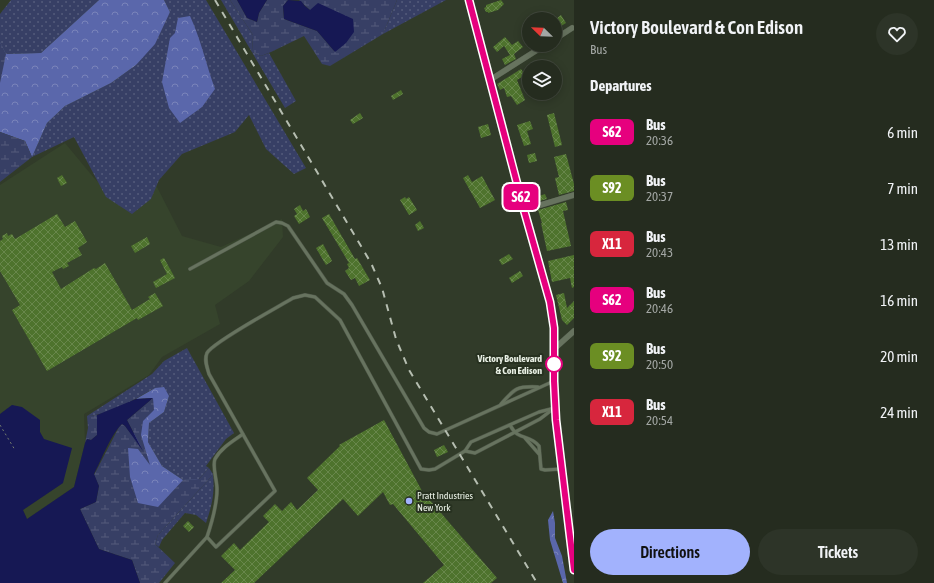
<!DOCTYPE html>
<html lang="en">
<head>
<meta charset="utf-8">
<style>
  :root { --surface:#252c1f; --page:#2d3428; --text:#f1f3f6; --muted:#a3a7a4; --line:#42483d; --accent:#a2b2fd }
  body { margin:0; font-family:"Asap Condensed",sans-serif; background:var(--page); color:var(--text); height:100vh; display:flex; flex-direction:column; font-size:15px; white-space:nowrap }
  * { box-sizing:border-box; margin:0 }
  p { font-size:13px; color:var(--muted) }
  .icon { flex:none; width:22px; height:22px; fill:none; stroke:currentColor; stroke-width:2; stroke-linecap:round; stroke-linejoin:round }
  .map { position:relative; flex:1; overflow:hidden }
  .details { display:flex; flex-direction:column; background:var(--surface); width:360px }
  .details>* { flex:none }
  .badge { padding:0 8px; border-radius:6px; font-size:14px; line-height:26px }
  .needle { width:26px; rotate:293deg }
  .buttons { position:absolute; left:522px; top:12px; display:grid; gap:8px }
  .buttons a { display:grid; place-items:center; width:40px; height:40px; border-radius:50%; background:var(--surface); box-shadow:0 2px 10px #0003,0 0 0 1px var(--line); font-size:20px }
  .map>.badge { position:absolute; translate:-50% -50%; box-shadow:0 0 0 2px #fff }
  h2 { padding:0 16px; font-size:15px; line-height:36px }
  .round { display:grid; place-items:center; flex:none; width:42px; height:42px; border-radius:21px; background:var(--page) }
  .overview { display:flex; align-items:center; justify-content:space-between; height:68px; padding:0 16px }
  h1 { font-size:19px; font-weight:600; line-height:30px }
  .cta { display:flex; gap:8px; margin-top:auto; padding:8px 16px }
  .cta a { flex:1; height:46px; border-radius:24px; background:var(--accent); color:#111; font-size:16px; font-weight:600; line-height:46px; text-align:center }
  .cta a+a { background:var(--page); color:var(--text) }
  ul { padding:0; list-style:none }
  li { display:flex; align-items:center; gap:12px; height:56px; padding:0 16px }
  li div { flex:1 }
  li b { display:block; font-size:15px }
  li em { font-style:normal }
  li .badge { min-width:44px; font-weight:700; text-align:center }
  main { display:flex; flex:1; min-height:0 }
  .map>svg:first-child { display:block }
</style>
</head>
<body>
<main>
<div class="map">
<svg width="574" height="583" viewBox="0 0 574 583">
  <defs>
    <pattern id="green-dots" width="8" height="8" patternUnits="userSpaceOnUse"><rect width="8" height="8" fill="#373f65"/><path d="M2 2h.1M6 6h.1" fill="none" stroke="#545b7b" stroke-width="1.8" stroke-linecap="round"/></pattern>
    <pattern id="forest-crowns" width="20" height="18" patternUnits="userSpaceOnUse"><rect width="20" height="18" fill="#5a67ab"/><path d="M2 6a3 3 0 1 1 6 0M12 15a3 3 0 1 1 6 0" fill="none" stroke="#7a84ba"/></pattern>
    <pattern id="wetland-marsh" width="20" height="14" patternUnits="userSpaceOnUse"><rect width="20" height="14" fill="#373f65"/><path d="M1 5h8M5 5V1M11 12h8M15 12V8" fill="none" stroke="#545b7b"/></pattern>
    <pattern id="building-cross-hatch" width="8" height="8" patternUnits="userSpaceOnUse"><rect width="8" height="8" fill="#4e732d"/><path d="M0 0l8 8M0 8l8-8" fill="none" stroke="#68874b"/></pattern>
  </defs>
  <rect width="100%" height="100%" fill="#313b29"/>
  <polygon fill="#36442c" points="65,143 94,178 126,210 156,185 182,236 221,247 282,219 283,237 249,281 215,305 220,324 162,357 149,375 84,414 85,443 74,487 27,519 23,510 63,483 40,432 40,420 12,405 0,414 0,185"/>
  <g fill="url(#green-dots)">
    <polygon points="11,0 99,0 41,53 6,54 0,42 0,14"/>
    <polygon points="164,0 206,0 306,168 294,174 266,149 249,115 235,132 182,154 159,180 151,199 132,214 106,197 74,137 32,157 47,123 65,106 111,83 136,65 170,12"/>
    <polygon points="221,0 230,0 253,35 252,52 261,56 269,53 296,101 285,108"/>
    <polygon points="397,0 446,0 383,34"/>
    <path d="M187,348L234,433L226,439L206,466L209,468L199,479L183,480L162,466L148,442L149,423L164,412L169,396L155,388C135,399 109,415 87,416L152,374L164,361Z"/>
    <path d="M213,474C215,493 212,505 206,523L196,515L185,513L162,540L159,547L155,544L158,535L211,477Z"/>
  </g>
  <g fill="url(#forest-crowns)">
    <polygon points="99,0 164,0 170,12 155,44 136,65 111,83 65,106 47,123 32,157 25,141 0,132 0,42 6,54 41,53"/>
    <path d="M190,16C201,40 206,64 215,89L202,107L180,123L169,108L162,82L170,38L175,33L178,18Z"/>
    <polygon points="164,387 169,396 164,412 149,423 148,442 162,466 183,480 199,479 147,540 114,481 133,434 152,398 136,399 155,388"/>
    <polygon points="553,511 555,523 555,538 562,556 567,583 563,583 550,540 548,520"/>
  </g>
  <g fill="url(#wetland-marsh)">
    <polygon points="230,0 237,0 247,18 257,22 259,13 267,0 288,0 283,6 284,19 317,31 335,52 310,10 299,0 397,0 383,34 330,66 322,64 304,36 271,52 261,56 252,52 253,35"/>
    <polygon points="0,42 6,54 0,83"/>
    <polygon points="0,132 25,141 32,157 0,182"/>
    <polygon points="153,398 154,410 143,421 141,435 150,465 138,449 128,448 130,477 138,503 158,507 183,480 199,479 209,468 213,474 211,477 158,535 155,544 175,563 159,583 140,583 132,560 99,549 80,509 96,502 99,486 94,475 119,427 122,424 125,426 141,447 127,420"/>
    <polygon points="97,415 97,435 91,440 87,439 85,443 88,428 87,416"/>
  </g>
  <g fill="#161854">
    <polygon points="237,0 267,0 259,13 257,22 247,18"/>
    <polygon points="288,0 301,1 305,6 310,10 318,3 353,19 354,32 346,43 335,52 317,31 284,19 283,6"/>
    <path d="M153,398L127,420L143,451L125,426L122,424C111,434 101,461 94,474L99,486L96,502L80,509L99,549L132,560L140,583H0V414L12,405L22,407L40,420V432L44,439L72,448L63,483L23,510L27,519L74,487L85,443L87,439L91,440L97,435V415L136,399Z"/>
  </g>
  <g fill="url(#building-cross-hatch)">
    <polygon points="501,0 504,4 498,10 488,13 488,12 486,12 484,8 486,7 486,5"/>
    <polygon points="561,15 566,23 561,26 556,19"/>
    <polygon points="505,37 512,45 518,41 523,47 514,54 516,59 505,65 502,59 510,55 504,46 497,52 493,47"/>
    <polygon points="521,69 525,75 517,80 525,100 517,105 511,96 507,97 504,88 500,90 497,84"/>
    <polygon points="401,90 403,94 393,100 391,96"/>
    <polygon points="360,113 363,118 353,124 350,120"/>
    <polygon points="554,113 562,145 555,147 547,115"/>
    <polygon points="530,121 533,129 527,131 531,144 524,146 517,125"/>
    <polygon points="488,124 491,135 481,138 478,127"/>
    <polygon points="535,153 537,161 529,163 527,155"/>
    <polygon points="566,154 574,184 574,191 559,195 555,178 559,177 554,157"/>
    <polygon points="62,175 67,183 61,186 57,178"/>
    <polygon points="468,175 472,182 482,176 495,200 480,208 463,178"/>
    <polygon points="545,194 547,199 535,202 533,198"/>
    <polygon points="405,197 406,199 409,197 417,210 409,215 400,200"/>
    <polygon points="566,202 568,210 563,211 571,246 547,251 541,223 542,223 538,210"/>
    <polygon points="300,205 303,211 306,209 310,217 299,224 294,216 297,214 294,209"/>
    <polygon points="57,214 65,227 75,221 87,242 78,248 82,255 67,263 69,266 63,269 62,267 52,272 61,289 94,268 96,269 105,263 132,310 150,299 148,297 155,293 163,306 138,320 137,318 47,371 12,310 20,305 0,271 0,241 3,239 2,236 7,233 8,236 12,234 15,239"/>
    <polygon points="329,214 355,259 357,258 370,280 359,286 355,278 351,280 345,271 349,268 347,264 349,263 322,218"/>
    <polygon points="420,221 424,228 418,231 415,225"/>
    <polygon points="147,237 150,244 135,253 131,246"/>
    <polygon points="323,244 332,261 326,265 316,248"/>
    <polygon points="509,254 513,259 502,265 499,260"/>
    <polygon points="574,255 574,287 572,288 570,278 552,282 548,261"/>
    <polygon points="164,258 175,278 156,288 153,282 167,274 160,260"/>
    <polygon points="520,271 523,276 512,283 509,278"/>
    <polygon points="564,293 567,308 574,301 574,318 567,325 562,320 556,295"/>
    <polygon points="384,420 422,491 497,578 491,583 423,583 444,565 393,504 390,505 383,492 358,516 343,499 254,583 221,583 235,570 221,556 234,543 240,550 269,522 263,516 275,504 282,511 291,502 297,510 318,490 307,478 340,446 339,445"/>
    <polygon points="444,445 448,452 437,457 434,450"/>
    <polygon points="188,521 194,527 189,532 183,526"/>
  </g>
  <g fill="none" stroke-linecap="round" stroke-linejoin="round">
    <defs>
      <g id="service">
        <polyline points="190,269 276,222 282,223 288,226 327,283 344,294 352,305 424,428 429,432 437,434 554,381"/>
        <path d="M501,404C515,388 517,386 538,387"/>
        <path d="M510,425C519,442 528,433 539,446L541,469L545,470L561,469"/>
        <path d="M243,434C233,441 221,448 215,459C212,466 217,480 217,489C217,506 212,522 207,537L216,547L275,491L209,374C207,367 204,360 207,353C213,342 278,307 293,298L305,295L315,297L340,320L421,469L429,470L435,469L465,451L471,442L539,412L555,408"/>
        <polyline points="525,438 539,454"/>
        <polyline points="465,451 475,453 540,419 553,409"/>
        <polyline points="165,583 207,537"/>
      </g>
      <g id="minor">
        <polyline points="469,0 524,210 550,302 554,328 554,381 557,433 574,570"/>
        <polyline points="555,39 572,28"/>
        <polyline points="490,80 545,45"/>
        <polyline points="524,210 574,195"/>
        <polyline points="554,349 574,331"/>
      </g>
    </defs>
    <use href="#service" stroke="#4f5849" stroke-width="4"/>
    <use href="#minor" stroke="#4f5849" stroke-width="6"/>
    <polyline stroke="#747d6e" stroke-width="1" stroke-dasharray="2 3" stroke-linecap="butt" points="0,425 15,450"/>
    <use href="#service" stroke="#67735f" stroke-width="3"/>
    <use href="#minor" stroke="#67735f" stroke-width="5.5"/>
    <polyline stroke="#b6beb1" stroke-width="2" stroke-dasharray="7 7" stroke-linecap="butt" points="215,0 371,263 382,288 396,339 409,370 537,583"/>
  </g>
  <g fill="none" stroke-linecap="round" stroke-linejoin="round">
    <defs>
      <polyline id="line" points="469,0 524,210 550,302 554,328 554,381 556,420 574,570"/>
    </defs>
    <use href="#line" stroke="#fff" stroke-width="9"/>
    <use href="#line" stroke="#e6007e" stroke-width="6"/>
  </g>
  <circle fill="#fff" stroke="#e6007e" stroke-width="2" cx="554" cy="364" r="8"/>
  <circle fill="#a2b2fd" stroke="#273120" stroke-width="1.5" cx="409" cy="501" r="4"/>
  <g text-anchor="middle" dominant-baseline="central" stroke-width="4" stroke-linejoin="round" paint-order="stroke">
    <g font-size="10" font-weight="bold" fill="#e9f0e5" stroke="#273120" text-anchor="end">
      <text x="542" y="358">Victory Boulevard<tspan x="542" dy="12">&amp; Con Edison</tspan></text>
    </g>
    <g font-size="10" fill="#e9f0e5" stroke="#273120" text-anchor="start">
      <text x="417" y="495">Pratt Industries<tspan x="417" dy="12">New York</tspan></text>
    </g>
  </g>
</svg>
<div class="buttons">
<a><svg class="needle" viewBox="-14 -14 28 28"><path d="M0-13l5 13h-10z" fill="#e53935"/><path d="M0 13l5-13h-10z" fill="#a3a7a4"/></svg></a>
<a><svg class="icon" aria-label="layers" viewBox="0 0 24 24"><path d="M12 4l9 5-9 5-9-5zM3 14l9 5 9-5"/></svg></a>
</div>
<b class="badge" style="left:521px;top:197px;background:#e6007e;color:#fff">S62</b>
</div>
<section class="details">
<div class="overview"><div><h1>Victory Boulevard &amp; Con Edison</h1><p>Bus</p></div><a class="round"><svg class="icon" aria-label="heart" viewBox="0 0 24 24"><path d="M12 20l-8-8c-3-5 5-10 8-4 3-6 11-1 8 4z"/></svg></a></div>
<h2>Departures</h2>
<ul>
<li><span class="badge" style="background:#e6007e;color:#fff">S62</span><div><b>Bus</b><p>20:36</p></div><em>6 min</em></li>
<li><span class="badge" style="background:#6b8e23;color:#fff">S92</span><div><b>Bus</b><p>20:37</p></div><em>7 min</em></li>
<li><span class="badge" style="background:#d7263d;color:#fff">X11</span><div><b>Bus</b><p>20:43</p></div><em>13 min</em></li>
<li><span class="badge" style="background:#e6007e;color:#fff">S62</span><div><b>Bus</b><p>20:46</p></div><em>16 min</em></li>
<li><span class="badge" style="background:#6b8e23;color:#fff">S92</span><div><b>Bus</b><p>20:50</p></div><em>20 min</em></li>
<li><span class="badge" style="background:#d7263d;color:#fff">X11</span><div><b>Bus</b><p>20:54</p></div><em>24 min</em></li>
</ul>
<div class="cta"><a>Directions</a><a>Tickets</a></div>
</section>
</main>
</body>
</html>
